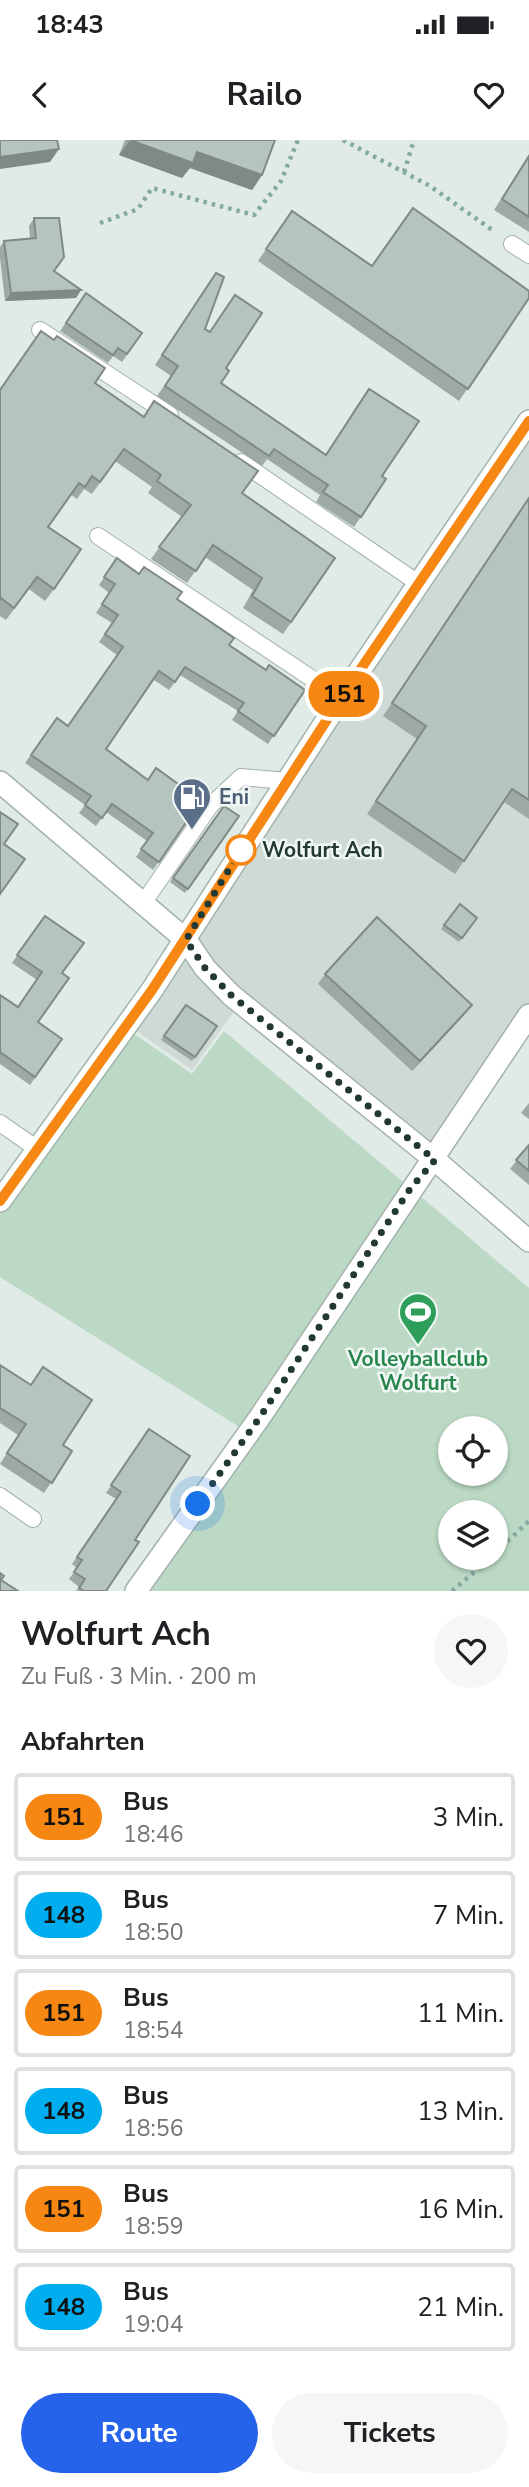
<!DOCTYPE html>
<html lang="de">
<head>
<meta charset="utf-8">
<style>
  :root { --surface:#fff; --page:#f6f6f6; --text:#202124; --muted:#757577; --line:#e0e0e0; --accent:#2563eb }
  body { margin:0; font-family:"Nunito Sans",sans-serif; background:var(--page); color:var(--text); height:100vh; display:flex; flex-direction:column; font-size:26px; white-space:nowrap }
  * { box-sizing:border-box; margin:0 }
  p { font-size:23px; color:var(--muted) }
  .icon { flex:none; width:38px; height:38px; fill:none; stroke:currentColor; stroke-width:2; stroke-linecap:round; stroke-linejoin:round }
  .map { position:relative; height:1451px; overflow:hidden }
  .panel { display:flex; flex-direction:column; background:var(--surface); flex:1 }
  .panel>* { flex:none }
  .badge { padding:0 14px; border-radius:23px; font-size:24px; line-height:46px }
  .tools { position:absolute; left:438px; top:1276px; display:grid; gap:14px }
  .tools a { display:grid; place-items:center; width:70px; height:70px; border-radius:50%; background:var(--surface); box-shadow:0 2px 5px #0004; font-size:35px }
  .you { position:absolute; width:35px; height:35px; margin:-18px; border:5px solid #fff; border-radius:50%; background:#1a73e8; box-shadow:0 0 0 10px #1a73e833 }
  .map>.badge { position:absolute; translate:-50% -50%; box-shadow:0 0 0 4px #fff }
  h2 { padding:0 21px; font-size:26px; line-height:63px }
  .round { display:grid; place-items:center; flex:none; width:74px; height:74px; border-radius:37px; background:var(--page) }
  .summary { display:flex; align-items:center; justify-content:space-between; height:119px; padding:0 21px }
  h1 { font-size:33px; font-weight:700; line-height:52px }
  .cta { display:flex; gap:14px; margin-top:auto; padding:14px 21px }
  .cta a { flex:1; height:80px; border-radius:42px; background:var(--accent); color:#fff; font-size:28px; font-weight:700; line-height:80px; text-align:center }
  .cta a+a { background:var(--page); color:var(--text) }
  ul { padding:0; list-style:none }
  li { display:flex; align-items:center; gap:21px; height:88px; margin:0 14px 10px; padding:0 7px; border:4px solid var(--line); border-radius:7px }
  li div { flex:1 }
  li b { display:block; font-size:26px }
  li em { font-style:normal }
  li .badge { min-width:77px; font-weight:700; text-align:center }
  .status { display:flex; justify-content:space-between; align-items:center; height:49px; padding:0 35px; background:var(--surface); direction:ltr }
  .status svg { height:19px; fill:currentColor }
  header { display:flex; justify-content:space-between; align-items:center; height:91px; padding:0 21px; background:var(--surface); font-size:32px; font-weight:700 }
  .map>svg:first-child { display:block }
</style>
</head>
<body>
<div class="status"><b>18:43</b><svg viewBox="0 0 49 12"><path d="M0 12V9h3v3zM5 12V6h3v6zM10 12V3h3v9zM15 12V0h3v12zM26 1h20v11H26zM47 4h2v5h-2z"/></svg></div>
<header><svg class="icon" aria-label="back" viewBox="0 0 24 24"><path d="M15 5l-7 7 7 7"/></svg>Railo<svg class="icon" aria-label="heart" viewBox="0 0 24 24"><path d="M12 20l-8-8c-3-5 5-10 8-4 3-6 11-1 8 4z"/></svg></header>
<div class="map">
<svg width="529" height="1451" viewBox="0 0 529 1451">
  <rect width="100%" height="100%" fill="#e0eae6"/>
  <polygon fill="#cfd9d5" points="529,281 529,879 435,1020 246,855 192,930 124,882"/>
  <path fill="#bbd9c5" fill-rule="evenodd" d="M124,887L192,934L224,891L529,1148V1451H136L249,1293L0,1137V1067ZM450,1288H495V1334H450ZM450,1372H495V1418H450Z"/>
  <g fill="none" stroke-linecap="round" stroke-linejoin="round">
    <defs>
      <g id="lane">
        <polyline points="512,104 529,115"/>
        <polyline points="40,190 170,275"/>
        <polyline points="241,322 418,443"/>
        <polyline points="98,396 341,558"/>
        <polyline points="142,765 210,666 241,637 287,641"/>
        <polyline points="0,983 36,1008"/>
        <polyline points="0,1356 33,1379"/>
      </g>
      <g id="street">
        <polyline points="0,642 186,800 205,828 231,855 435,1020 529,1101"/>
        <polyline points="136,1451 260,1277 529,875"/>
      </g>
      <polyline id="secondary" points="0,1061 152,850 341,558 529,281"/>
    </defs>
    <use href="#lane" stroke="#a3b1ad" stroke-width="18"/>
    <use href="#street" stroke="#a3b1ad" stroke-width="24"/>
    <use href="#secondary" stroke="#a0b4ae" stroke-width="24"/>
    <g stroke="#83aaa0" stroke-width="4.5" stroke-dasharray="3.5 5" stroke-linecap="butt">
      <polyline points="343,0 430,46 495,92"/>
      <polyline points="404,32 414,0"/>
      <polyline points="100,83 138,69 152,48 254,75 281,41 298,0"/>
      <polyline points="495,1413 529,1381"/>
      <polyline points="452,1451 491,1418"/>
    </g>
    <use href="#lane" stroke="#fff" stroke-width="16"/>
    <use href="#street" stroke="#fff" stroke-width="21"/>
    <use href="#secondary" stroke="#fff" stroke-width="21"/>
  </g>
  <g fill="#9da9a4">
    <polygon points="125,0 275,0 262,35 252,50 190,28 182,38 119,15"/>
    <polygon points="529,15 529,92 494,70"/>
    <polygon points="292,71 372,126 529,158 459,261 258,121"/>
    <polygon points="34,78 54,131 81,150 76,158 5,161 0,118 0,107 4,101 30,98 29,86"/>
    <polygon points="216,133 205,189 226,228 221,243 326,314 382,336 386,339 354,387 316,362 320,355 267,319 262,326 157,256 171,236 155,225"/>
    <polygon points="86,153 142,193 122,222 113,216 108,223 60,191"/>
    <polygon points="95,243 243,353 335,418 283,494 243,468 253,450 205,417 187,443 151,419 182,377 148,353 152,347 115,321 92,354 84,349 77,359 71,355 48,387 54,449 45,461 29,449 6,480 0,476 0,250"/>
    <polygon points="529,358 529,679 504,662 455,734 367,674 417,599 383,576"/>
    <polygon points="117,418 177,459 229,505 266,530 305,550 268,604 232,580 238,571 180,535 169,550 154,540 106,609 148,640 185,649 209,649 153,730 136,717 147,701 106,672 96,686 79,673 85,665 25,623 57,578 68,586 117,515 99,502 112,483 96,473 109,453 99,445"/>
    <polygon points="224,666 239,676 185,753 170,742"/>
    <polygon points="460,764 477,778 459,802 441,789"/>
    <polygon points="45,776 62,833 38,882 62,899 30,945 0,924 0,855 18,867 37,840 12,823"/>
    <polygon points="325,834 464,875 412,931 318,844"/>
    <polygon points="186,865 217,886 192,921 161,900"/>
    <polygon points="529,963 529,979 521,973"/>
    <polygon points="529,1005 529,1045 510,1029"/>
    <polygon points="0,1225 63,1305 72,1311 44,1353 0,1324 18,1295 0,1283"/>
    <polygon points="149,1289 135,1400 106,1451 76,1451 79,1447 69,1439 77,1428 72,1424 116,1359 106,1353"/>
  </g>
  <g fill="#7f8986">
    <polygon points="130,0 197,12 262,35 252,50 190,28 182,38 119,15"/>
    <polygon points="59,9 50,22 0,29 0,17"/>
    <polygon points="81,150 76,158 5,161 11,153"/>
    <polygon points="472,865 464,875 412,931 420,921"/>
  </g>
  <g fill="#b6c4bf" stroke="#7f8986" stroke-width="2">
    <polygon points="0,0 57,0 59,9 0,17"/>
    <polygon points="130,0 275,0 262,35 197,12 193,23"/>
    <polygon points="529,16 529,77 502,59"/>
    <polygon points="413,68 529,151 529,158 468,249 266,109 292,71 372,126"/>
    <polygon points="34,78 59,78 64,117 54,131 81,150 11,153 4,101 36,98"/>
    <polygon points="216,133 224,137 205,189 210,192 235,155 262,173 226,228 229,231 221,243 326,315 369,249 419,281 382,336 386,339 361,377 323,352 328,345 274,309 269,316 165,246 178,226 162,215"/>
    <polygon points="86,153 142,193 127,214 118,208 113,215 66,183"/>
    <polygon points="41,191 54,200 57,196 105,228 95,243 144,277 154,261 258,331 242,353 335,418 291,482 252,456 262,438 213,405 196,431 159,407 191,365 157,341 161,335 124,309 100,342 92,336 85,347 79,343 48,387 81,409 54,449 37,437 14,468 1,458 0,460 0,250"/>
    <polygon points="529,358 529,660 512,649 464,721 376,661 426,586 392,563"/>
    <polygon points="117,418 139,434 144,427 182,452 177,459 234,498 229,505 266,530 269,525 305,550 274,596 238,571 244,563 185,527 175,542 159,531 106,609 148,640 156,628 185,649 194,639 209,649 159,722 141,709 153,693 112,664 102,678 85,665 91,656 31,615 57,578 68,586 123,507 105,494 118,475 102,464 115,444 104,437"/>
    <polygon points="224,666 239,676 188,749 173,738"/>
    <polygon points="0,672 18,684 4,704 25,719 0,754"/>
    <polygon points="460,764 477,778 462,798 444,785"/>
    <polygon points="45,776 84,803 62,833 69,838 38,882 62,899 35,937 0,912 0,855 18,867 42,832 17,815"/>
    <polygon points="377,777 472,865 420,921 325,834"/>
    <polygon points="186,865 217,886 195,917 164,896"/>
    <polygon points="529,1005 529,1031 516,1020"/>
    <polygon points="0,1225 31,1245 43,1227 92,1260 63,1305 72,1311 52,1343 7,1313 26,1284 0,1268"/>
    <polygon points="149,1289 190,1316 135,1400 139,1402 106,1451 84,1451 79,1448 85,1439 74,1432 82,1420 77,1417 121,1352 111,1345"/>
    <polygon points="0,1433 4,1436 1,1440 18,1451 0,1451"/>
  </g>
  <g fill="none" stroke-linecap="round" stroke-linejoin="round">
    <defs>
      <polyline id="line" points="0,1061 152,850 341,558 529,281"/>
    </defs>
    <use href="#line" stroke="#fff" stroke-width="16"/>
    <use href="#line" stroke="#f68712" stroke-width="10"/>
    <polyline stroke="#223834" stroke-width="7" stroke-dasharray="0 12.6" points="198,1364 260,1277 410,1049 435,1020 231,855 205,828 186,800 241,710"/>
  </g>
  <defs>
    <symbol id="fuel-pin" viewBox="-11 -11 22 30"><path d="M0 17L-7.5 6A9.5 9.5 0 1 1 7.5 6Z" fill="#5c6f8a" stroke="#f0f7f4"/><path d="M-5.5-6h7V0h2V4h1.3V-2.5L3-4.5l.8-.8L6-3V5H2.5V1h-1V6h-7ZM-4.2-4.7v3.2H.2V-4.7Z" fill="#fff"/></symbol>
    <symbol id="stadium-pin" viewBox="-11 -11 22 30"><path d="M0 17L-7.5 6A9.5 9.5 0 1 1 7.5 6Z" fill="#2e9e5b" stroke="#f0f7f4"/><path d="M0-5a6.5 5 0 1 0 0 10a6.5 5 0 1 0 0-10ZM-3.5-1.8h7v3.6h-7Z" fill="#fff"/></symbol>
  </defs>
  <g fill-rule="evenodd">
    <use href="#fuel-pin" x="170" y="635" width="44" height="60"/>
    <use href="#stadium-pin" x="396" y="1150" width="44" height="60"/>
  </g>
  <circle fill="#fff" stroke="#f68712" stroke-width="3.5" cx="241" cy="710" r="14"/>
  <g text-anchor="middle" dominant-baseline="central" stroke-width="5" stroke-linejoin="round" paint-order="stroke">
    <g font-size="21" font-weight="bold" fill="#4e5e75" stroke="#f0f7f4" text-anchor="start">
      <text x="219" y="657">Eni</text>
    </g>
    <g font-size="21" font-weight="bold" fill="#223834" stroke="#f0f7f4" text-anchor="start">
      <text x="262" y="710">Wolfurt Ach</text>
    </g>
    <g font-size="21" font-weight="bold" fill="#27864d" stroke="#f0f7f4">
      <text x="418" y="1219">Volleyballclub<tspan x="418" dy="24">Wolfurt</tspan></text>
    </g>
  </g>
</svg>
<div class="tools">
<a><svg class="icon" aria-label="locate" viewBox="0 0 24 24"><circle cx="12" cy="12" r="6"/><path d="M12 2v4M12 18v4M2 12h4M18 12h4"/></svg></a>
<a><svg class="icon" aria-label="layers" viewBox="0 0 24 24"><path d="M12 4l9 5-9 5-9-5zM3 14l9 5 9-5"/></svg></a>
</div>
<div class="you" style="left:198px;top:1364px"></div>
<b class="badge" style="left:344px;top:554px;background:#f68712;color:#111">151</b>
</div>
<section class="panel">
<div class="summary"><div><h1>Wolfurt Ach</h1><p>Zu Fuß · 3 Min. · 200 m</p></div><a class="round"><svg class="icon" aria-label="heart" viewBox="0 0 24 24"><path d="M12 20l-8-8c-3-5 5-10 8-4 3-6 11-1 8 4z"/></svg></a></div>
<h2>Abfahrten</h2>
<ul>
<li><span class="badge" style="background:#f68712;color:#111">151</span><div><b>Bus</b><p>18:46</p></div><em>3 Min.</em></li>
<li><span class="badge" style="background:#00adef;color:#111">148</span><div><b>Bus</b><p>18:50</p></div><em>7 Min.</em></li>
<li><span class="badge" style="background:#f68712;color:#111">151</span><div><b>Bus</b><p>18:54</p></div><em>11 Min.</em></li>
<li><span class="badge" style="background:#00adef;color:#111">148</span><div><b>Bus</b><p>18:56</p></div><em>13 Min.</em></li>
<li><span class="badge" style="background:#f68712;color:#111">151</span><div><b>Bus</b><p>18:59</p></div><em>16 Min.</em></li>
<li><span class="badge" style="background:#00adef;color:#111">148</span><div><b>Bus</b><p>19:04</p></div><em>21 Min.</em></li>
</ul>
<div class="cta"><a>Route</a><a>Tickets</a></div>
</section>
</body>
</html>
